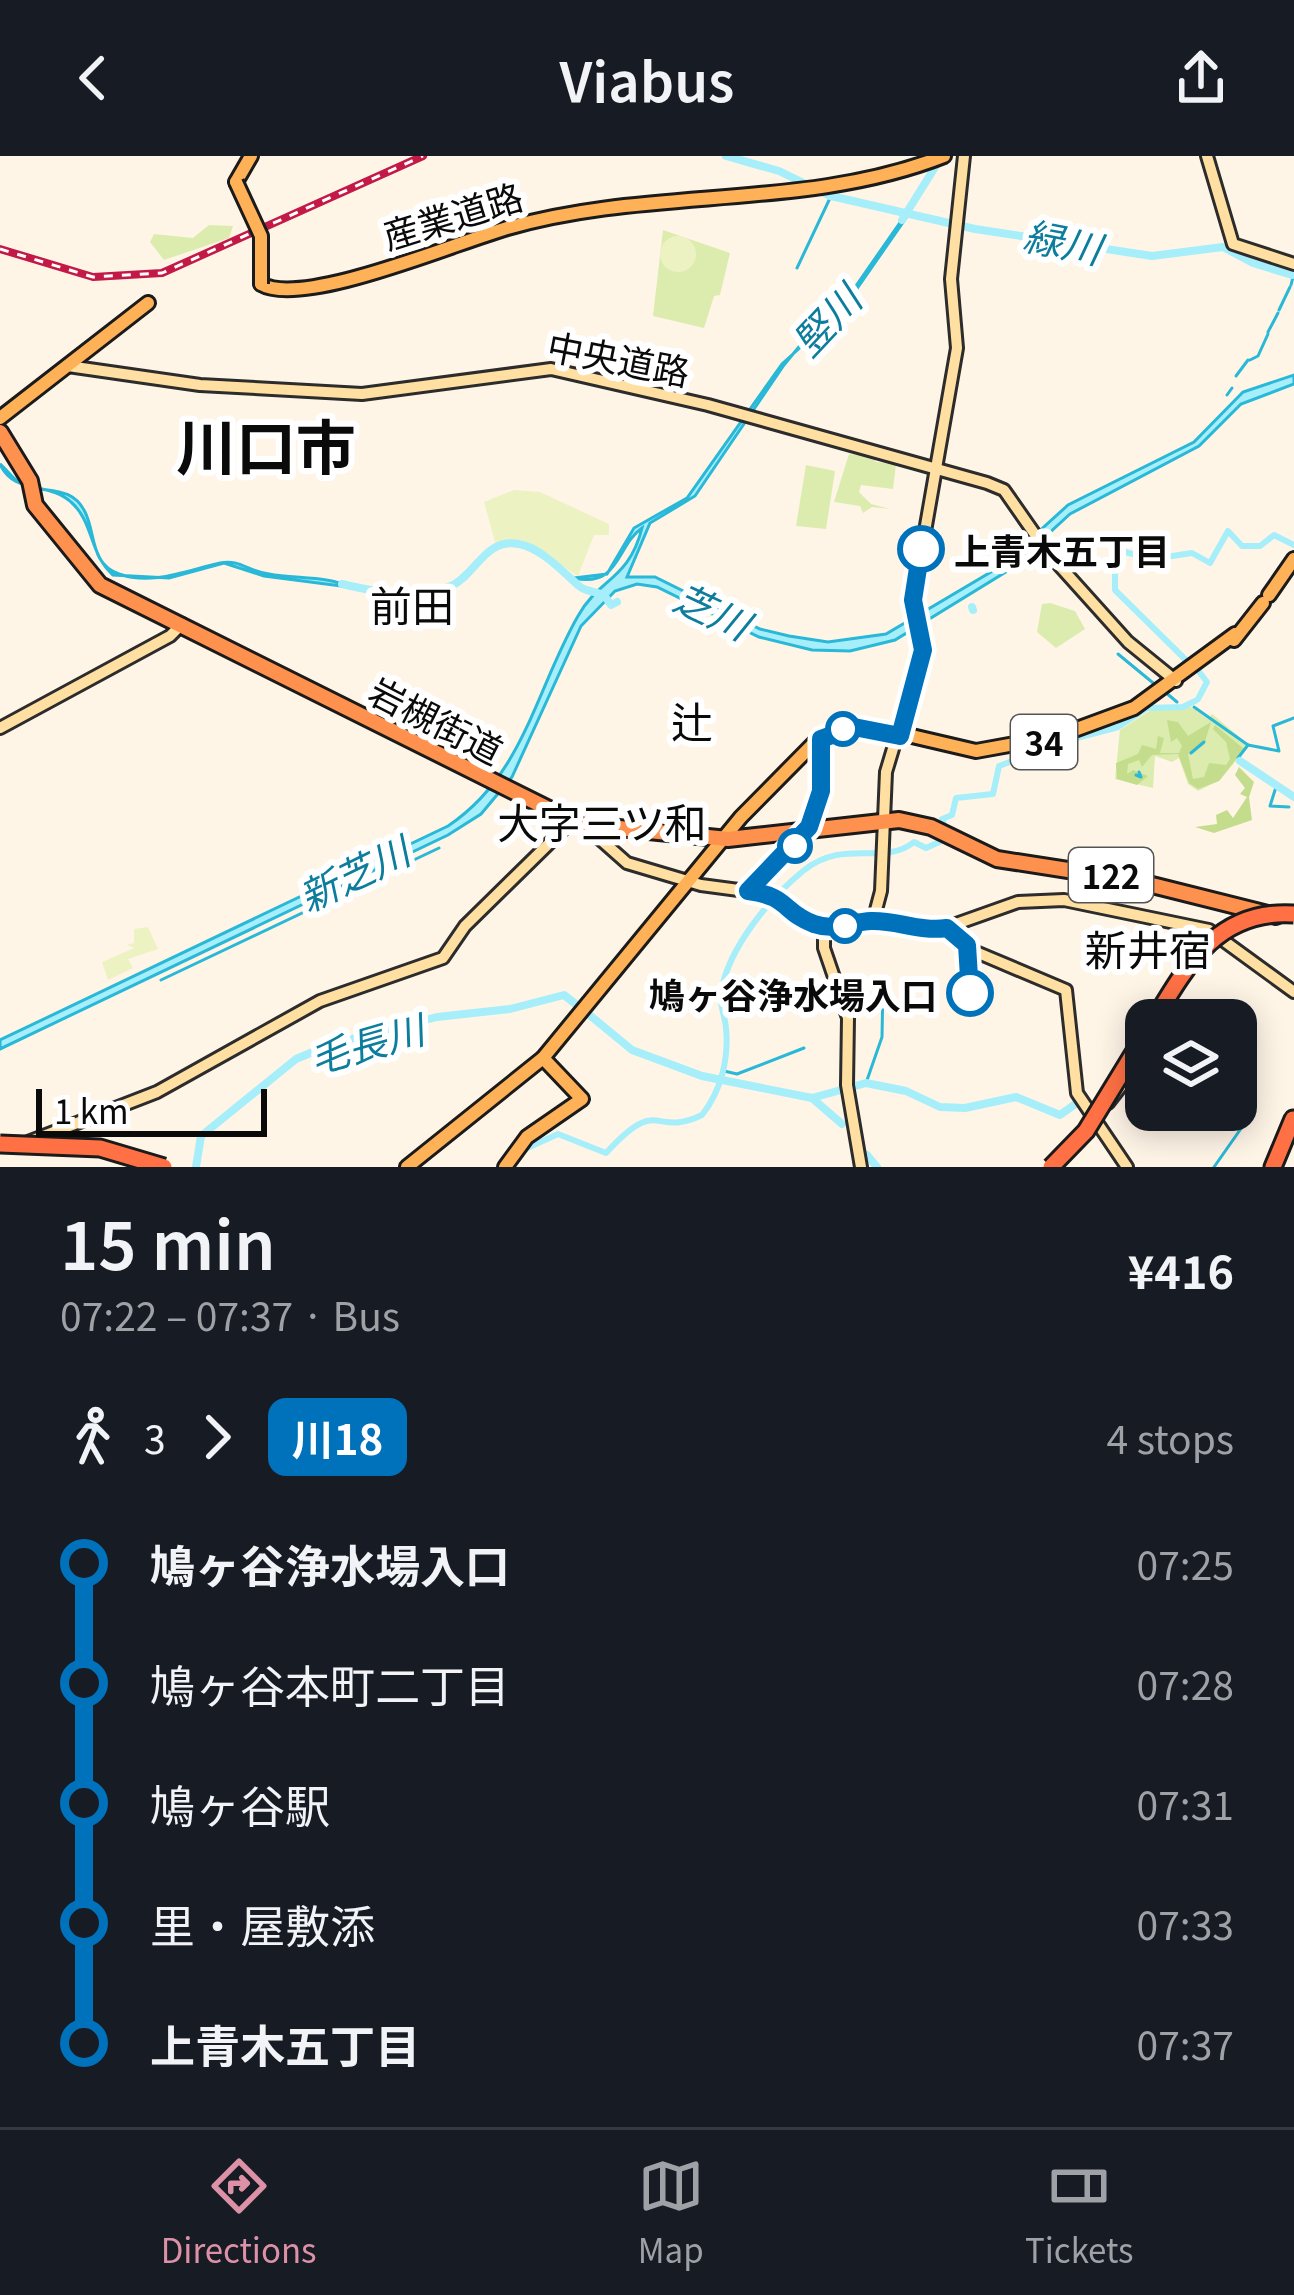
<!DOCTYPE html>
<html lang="en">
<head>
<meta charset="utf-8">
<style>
  :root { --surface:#171b24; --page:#242831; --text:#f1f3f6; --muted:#9ea1a6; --line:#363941; --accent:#dc91a7 }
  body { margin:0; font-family:Georgia,"Noto Sans JP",serif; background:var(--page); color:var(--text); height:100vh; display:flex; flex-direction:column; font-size:45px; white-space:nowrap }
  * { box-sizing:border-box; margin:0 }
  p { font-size:39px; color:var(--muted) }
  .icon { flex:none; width:66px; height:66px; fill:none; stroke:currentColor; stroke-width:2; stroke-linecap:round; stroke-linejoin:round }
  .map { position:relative; height:1011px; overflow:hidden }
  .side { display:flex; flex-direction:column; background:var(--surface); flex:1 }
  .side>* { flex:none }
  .badge { padding:0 24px; border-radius:18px; font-size:42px; line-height:78px }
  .buttons { position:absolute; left:1125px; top:843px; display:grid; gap:24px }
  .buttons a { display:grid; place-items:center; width:132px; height:132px; border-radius:24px; background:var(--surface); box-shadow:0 6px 30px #0003; font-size:60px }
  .scale { position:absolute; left:36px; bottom:30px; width:231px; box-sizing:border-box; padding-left:12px; border:6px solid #0a0a0a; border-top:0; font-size:33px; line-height:42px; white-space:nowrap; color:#0a0a0a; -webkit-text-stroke:9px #fff; paint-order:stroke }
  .map>.badge { position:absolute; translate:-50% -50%; box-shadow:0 0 0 6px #fff }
  .legs { display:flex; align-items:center; gap:18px; height:132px; padding:0 60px; font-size:39px }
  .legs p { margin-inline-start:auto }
  .headline { display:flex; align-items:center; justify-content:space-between; height:204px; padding:0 60px }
  h1 { font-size:66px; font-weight:600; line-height:90px }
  ul { padding:0 60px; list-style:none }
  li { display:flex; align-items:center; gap:42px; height:120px; font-size:45px }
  li i { display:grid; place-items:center; width:18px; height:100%; margin:0 15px; background:currentColor }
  li i::after { content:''; width:30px; height:30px; margin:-15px; border:9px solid; border-radius:50%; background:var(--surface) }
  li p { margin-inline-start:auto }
  li:first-child i { background:linear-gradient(#0000 50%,currentColor 0) }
  li:last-child i { background:linear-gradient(currentColor 50%,#0000 0) }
  header { display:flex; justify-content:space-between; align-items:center; height:156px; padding:0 60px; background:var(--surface); font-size:54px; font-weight:600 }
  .dock { display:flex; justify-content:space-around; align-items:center; height:168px; border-top:3px solid var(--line); background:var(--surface); font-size:33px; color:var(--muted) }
  .dock a { display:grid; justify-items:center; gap:6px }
  .dock .selected { color:var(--accent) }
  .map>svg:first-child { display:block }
</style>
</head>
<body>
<header><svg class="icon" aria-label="back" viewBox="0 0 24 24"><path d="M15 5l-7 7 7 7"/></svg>Viabus<svg class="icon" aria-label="share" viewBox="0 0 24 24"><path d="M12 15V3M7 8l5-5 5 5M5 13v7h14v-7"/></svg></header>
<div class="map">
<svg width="1294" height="1011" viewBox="0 0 1294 1011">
  <rect width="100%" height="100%" fill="#fff5e7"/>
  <g fill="#dcecae">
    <polygon points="209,69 233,70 229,82 164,104 150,86 154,78 193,82"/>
    <polygon points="663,74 730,97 720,139 714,140 704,172 653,160"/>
    <polygon points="871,296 876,306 896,308 893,333 861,329 859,336 871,348 890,353 872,351 863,357 860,350 834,346 849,298 869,301"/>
    <polygon points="806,309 835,315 826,373 796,370"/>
    <polygon points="1050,447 1075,455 1085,473 1056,492 1037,476 1042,448"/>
    <polygon points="1191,551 1208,563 1212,558 1249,589 1220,624 1198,635 1188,628 1179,602 1172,606 1155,600 1153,632 1115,623 1120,574 1151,554"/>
  </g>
  <g fill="#c3dd8d">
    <polygon points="1167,564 1178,566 1188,580 1211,566 1204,589 1188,598 1193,623 1204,621 1209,607 1226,609 1230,603 1226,586 1213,573 1215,569 1244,593 1219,625 1198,633 1189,627 1178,598 1152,599 1142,611 1139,604 1128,608 1127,618 1133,614 1148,620 1137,629 1117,623 1116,607 1138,598 1142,589 1156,593 1158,580 1164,582 1160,597 1179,597 1182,590 1177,582 1171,586"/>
    <polygon points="1239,611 1254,626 1249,641 1252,664 1214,677 1195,671 1217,668 1216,659 1227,654 1233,662 1247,641 1240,638 1245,632 1235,619"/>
  </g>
  <g fill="#ecf2c1">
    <circle cx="678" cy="98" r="18"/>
    <polygon points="514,334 540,336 609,368 609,379 594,379 578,420 521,384 495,386 484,346"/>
    <polygon points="148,771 158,793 128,803 133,812 108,824 102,806 134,792 127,789 134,787 134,773"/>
  </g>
  <g fill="#a7eefb" stroke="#29b8d7" stroke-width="3">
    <path d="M906,58V62L838,160L802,187L784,209L695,340L650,367L627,421H655L760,473L789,480L828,486L886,478L1001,410L1068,349L1194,286L1243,236L1294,219V228L1241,248L1199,290L1070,358L1009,414L895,484L850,495L812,494L759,481L657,431L637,428L615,435L581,470L512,621L481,658L448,679L0,893V884L448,670C524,619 535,535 578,460C599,422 629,424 642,372C616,390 620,432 574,422L607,418L634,372L687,342L782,208L835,160Z"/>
    <path d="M0,308C6,313 13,323 20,327C42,339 71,327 85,356C96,378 90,408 119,418C152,430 188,414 220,407C240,403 247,415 269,418C295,423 329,420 349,431L264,420L224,407L169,422L113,419C89,398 94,366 71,346C48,325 14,339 0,308Z"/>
  </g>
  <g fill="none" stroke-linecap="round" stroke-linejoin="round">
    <g stroke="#29b8d7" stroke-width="3">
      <polyline points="1262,109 1294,114"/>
      <polyline points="797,112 831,40"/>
      <polyline points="1291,129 1293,121"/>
      <polyline points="1279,154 1290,131"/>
      <polyline points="1268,176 1278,157"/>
      <polyline points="1250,204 1258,200 1268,178"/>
      <polyline points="1236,220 1248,204"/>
      <polyline points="1227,239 1232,232"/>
      <polyline points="1118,498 1158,531"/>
      <polyline points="1165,536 1177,546"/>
      <polyline points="1194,551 1248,589 1238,602"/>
      <polyline points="1248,589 1279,595 1273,570 1294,562"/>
      <polyline points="1191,597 1204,586"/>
      <polyline points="1136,619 1141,621 1139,616"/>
      <polyline points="1276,631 1270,650 1289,651"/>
      <polyline points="161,824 439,692"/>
      <polyline points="724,915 737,918 804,892"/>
      <polyline points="866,927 882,881 883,828"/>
      <polyline points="1214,1011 1247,964 1227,954"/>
    </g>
    <g stroke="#a7eefb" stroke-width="6">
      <polyline points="1191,509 1115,434 1115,404 1125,396 1152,403 1192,397 1210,407 1228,375 1242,390 1260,390 1274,379 1294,389"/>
      <polyline points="1197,513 1207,526 1198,543"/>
      <polyline points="1118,571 1147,552 1183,551 1195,545"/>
      <polyline points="1065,585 1115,572"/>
      <polyline points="945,671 942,663 952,659 956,642 993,638 999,610 1060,587"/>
      <path d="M523,994L558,978L606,997C661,937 652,983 702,959C721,935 729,903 726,872C725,860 719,848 721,836C729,791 769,743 803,715C845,681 883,711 914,686L926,692L946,683"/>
    </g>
    <g stroke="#a7eefb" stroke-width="8">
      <polyline points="726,0 779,15 830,40"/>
      <polyline points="831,40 975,73 1152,100 1223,91 1253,107 1292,119"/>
      <polyline points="902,64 942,0"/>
      <path d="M342,428C377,436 417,445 451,430C476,419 485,381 519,388C541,392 563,416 579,430C586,436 595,435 604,439L611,449L617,446"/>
      <polyline points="972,451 973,454"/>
      <polyline points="1240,605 1294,641"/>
      <polyline points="587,857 632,894 702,920 812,942 866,927 906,935 940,951 965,952 1016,941 1060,959 1081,944"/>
      <polyline points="812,942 842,968"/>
      <polyline points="867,999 877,1011"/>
      <polyline points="196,1011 201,980 296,903 332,888 437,861 510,853 564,839 582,853"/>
    </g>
    <defs>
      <g id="secondary">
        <polyline points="1207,0 1233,88 1294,108"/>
        <polyline points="68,210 200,229 362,238 551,213 708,249 987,327 1004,334 1048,397 1128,486 1176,525"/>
        <polyline points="0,572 170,480 182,468"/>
        <polyline points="583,668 627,707 701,729 776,739 798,760 824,770 877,766 942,773 1018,746 1064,744 1209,774 1294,836"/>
        <polyline points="873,765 881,735 886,616 923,493 913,444 957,192 951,123 964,0"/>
        <polyline points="824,770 824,792 848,862 847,929 861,1011"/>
        <polyline points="947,772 976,796 1066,834 1077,937 1127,1011"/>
        <polyline points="1108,947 1146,898"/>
        <polyline points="28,986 157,936 320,845 443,802 465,770 573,664"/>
      </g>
      <g id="primary">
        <polyline points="236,26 251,0"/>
        <path d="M261,128C302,152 453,88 504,73C650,30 804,55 944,0"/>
        <polyline points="0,262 148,147"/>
        <polyline points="1269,439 1294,403"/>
        <polyline points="1234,484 1263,447"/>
        <polyline points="407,1011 543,902 741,661 821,580 841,571 869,570 976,595 1058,580 1134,552 1235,478"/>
        <polyline points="505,1011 527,981 582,943 543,902"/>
      </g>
      <polyline id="trunk" points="0,276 30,325 35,349 100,429 579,668 728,683 899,664 931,671 997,703 1132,724 1276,760"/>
      <polyline id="motorway" points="1273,1011 1293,963"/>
    </defs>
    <use href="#secondary" stroke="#2c2c2c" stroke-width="16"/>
    <use href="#primary" stroke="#1b1b1b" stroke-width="18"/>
    <use href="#trunk" stroke="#1b1b1b" stroke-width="20"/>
    <use href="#motorway" stroke="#1b1b1b" stroke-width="21"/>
    <use href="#secondary" stroke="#ffe0a2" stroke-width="10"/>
    <use href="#primary" stroke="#ffb157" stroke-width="12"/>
    <use href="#trunk" stroke="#ff914e" stroke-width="14"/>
    <use href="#motorway" stroke="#ff7145" stroke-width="15"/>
    <defs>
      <polyline id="rail" points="0,93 93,121 162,117 423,0"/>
    </defs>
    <use href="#rail" stroke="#c31947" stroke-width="8"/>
    <use href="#rail" stroke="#fff" stroke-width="3" stroke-dasharray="9" stroke-linecap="butt"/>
    <defs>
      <polyline id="primary-bridge" points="236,26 261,80 261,128"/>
      <g id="motorway-bridge">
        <path d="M1154,864C1188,807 1219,753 1294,758"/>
        <polyline points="0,988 100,992 164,1011"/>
        <polyline points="1051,1011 1086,975 1146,877"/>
      </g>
    </defs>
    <use href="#primary-bridge" stroke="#1b1b1b" stroke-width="18" stroke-linecap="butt"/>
    <use href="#motorway-bridge" stroke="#1b1b1b" stroke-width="21" stroke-linecap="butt"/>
    <use href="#primary-bridge" stroke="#ffb157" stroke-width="12"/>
    <use href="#motorway-bridge" stroke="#ff7145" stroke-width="15"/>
  </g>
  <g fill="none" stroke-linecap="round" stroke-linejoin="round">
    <defs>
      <path id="line-1" d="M921,393L913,444L923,494L900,580L854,571L821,583V635L809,671L748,735C789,740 782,756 814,768C834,775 851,766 871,765C897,764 919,776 947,772L967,789L970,837"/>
    </defs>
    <use href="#line-1" stroke="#fff" stroke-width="27"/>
    <use href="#line-1" stroke="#0072bc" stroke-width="18"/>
  </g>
  <g fill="#fff" stroke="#0072bc" stroke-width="6">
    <circle cx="921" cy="393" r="21"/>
    <circle cx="843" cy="573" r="15"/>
    <circle cx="795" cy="690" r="15"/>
    <circle cx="845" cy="770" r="15"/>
    <circle cx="970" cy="837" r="21"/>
  </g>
  <g text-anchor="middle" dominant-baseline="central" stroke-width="12" stroke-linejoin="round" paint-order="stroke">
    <g fill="#fff" stroke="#545454" stroke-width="3">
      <rect x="1011" y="559" width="66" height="54" rx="9"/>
      <rect x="1069" y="692" width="84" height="54" rx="9"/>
    </g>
    <g font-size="33" font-weight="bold" fill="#0a0a0a">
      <text x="1044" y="586">34</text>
      <text x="1111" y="719">122</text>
    </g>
    <g font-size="36" fill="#0a0a0a" stroke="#fff">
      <text transform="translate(452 58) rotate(-17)">産業道路</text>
      <text transform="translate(619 201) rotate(11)">中央道路</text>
      <text transform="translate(437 563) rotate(27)">岩槻街道</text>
    </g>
    <g font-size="36" font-weight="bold" fill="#0a0a0a" stroke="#fff" text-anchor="start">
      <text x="954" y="393">上青木五丁目</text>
      <text x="937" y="837" text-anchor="end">鳩ヶ谷浄水場入口</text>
    </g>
    <g font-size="39" font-style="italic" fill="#0c7d9c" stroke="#fff">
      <text transform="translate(1063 84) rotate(11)">緑川</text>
      <text transform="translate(825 163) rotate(-47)">竪川</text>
      <text transform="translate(713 453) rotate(25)">芝川</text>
      <text transform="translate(353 716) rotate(-26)">新芝川</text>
      <text transform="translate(366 886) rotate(-16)">毛長川</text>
    </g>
    <g font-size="42" fill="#0a0a0a" stroke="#fff">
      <text x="412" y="447">前田</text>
      <text x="692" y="563">辻</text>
      <text x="602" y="664">大字三ツ和</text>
      <text x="1148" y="791">新井宿</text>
    </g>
    <g font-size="60" font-weight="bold" fill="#0a0a0a" stroke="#fff">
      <text x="266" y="287">川口市</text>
    </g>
  </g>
</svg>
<div class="buttons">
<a><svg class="icon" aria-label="layers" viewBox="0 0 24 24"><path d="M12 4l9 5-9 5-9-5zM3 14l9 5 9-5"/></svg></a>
</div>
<div class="scale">1 km</div>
</div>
<section class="side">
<div class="headline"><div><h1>15 min</h1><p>07:22 – 07:37 · Bus</p></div><b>¥416</b></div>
<div class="legs"><svg class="icon" aria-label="walk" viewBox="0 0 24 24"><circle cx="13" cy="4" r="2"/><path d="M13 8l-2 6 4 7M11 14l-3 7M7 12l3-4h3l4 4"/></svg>3<svg class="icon" aria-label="forward" viewBox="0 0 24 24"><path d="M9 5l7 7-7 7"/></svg><b class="badge" style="background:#0072bc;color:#fff">川18</b><p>4 stops</p></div>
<ul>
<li><i style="color:#0072bc"></i><b>鳩ヶ谷浄水場入口</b><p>07:25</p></li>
<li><i style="color:#0072bc"></i><span>鳩ヶ谷本町二丁目</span><p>07:28</p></li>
<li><i style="color:#0072bc"></i><span>鳩ヶ谷駅</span><p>07:31</p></li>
<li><i style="color:#0072bc"></i><span>里・屋敷添</span><p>07:33</p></li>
<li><i style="color:#0072bc"></i><b>上青木五丁目</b><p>07:37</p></li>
</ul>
</section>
<nav class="dock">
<a class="selected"><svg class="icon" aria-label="directions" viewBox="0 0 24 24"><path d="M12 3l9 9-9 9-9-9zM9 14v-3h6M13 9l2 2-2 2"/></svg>Directions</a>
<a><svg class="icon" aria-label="map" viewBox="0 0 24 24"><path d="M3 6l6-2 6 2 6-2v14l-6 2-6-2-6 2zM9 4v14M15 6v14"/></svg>Map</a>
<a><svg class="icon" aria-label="tickets" viewBox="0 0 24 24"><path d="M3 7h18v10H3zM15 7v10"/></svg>Tickets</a>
</nav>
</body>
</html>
